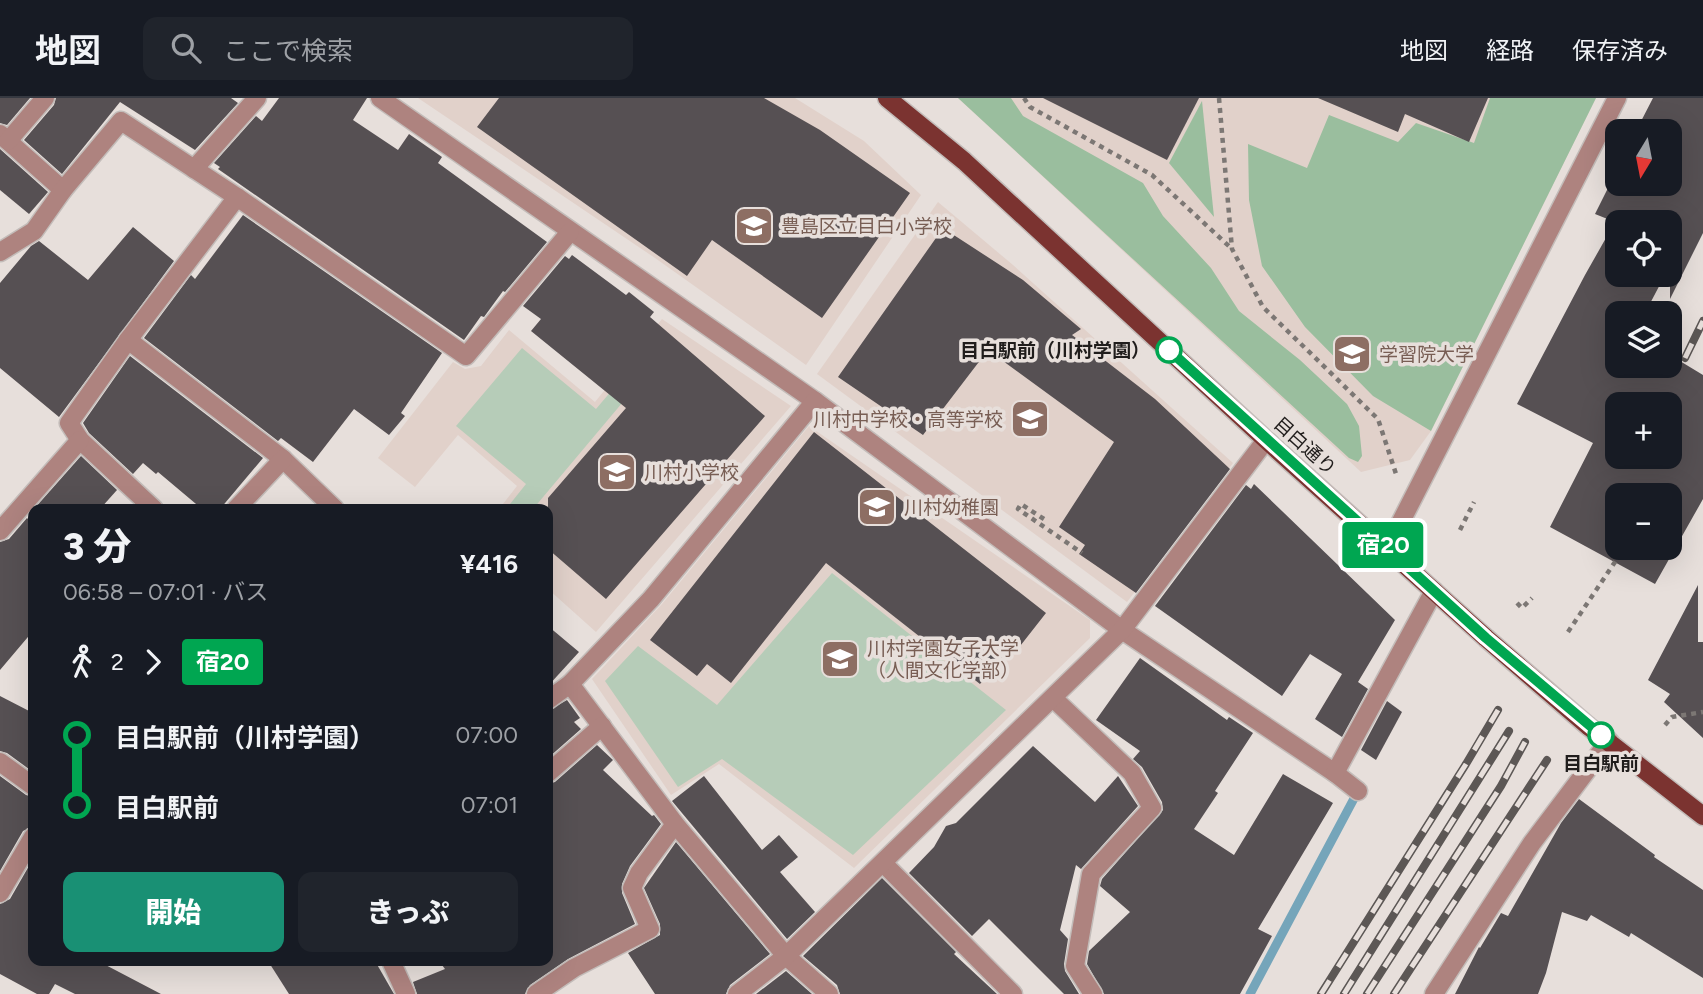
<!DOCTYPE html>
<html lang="ja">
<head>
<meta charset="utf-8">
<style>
  :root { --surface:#171b24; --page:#20242c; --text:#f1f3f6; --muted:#9ea1a6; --line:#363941; --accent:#199074 }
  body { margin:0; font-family:Figtree,"Noto Sans JP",sans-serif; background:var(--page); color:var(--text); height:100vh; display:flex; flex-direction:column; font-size:26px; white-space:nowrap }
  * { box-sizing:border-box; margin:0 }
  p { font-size:23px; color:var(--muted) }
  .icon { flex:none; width:38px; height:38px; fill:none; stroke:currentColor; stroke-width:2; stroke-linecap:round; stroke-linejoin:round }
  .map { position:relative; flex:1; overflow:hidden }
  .details { position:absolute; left:28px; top:406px; width:525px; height:462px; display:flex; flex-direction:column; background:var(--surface); border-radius:14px; box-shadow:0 7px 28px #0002 }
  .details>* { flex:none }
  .badge { padding:0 14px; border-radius:5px; font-size:24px; line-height:46px }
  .needle { width:46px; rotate:190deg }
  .tools { position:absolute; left:1605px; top:21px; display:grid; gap:14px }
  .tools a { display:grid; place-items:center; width:77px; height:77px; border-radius:14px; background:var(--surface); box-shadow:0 7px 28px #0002; font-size:35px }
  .map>.badge { position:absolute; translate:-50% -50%; box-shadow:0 0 0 4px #fff }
  .legs { display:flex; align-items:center; gap:10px; height:77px; padding:0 35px; font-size:23px }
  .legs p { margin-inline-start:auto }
  .overview { display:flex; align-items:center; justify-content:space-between; height:119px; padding:0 35px }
  h1 { font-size:38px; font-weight:800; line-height:52px }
  .button { display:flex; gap:14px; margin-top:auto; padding:14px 35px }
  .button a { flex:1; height:80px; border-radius:14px; background:var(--accent); color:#fff; font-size:28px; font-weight:800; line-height:80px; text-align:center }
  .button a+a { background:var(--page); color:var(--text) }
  ul { padding:0 35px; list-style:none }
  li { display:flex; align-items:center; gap:24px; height:70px; font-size:26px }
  li i { display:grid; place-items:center; width:10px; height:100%; margin:0 9px; background:currentColor }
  li i::after { content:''; width:18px; height:18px; margin:-9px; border:5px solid; border-radius:50%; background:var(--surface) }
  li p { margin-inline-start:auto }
  li:first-child i { background:linear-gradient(#0000 50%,currentColor 0) }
  li:last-child i { background:linear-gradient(currentColor 50%,#0000 0) }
  header { display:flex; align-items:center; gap:42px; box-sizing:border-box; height:98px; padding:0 35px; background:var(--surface); border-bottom:2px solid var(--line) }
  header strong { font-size:33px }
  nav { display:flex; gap:38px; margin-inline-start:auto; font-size:24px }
  .search { width:490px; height:63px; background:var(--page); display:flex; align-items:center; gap:18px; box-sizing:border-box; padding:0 24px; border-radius:14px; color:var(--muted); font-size:26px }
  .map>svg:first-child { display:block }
</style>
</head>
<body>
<header>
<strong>地図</strong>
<div class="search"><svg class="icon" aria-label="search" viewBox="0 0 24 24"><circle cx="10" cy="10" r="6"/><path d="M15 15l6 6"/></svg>ここで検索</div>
<nav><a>地図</a><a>経路</a><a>保存済み</a></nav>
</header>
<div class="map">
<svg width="1703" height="896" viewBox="0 0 1703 896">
  <rect width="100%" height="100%" fill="#e7dfdb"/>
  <g fill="#e1d1ca">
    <polygon points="418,0 795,0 864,43 921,97 806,267 655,160"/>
    <polygon points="958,0 1596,0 1431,333 1410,362 1361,374"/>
    <polygon points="938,104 1013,167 1233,365 1127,504 817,276"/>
    <polygon points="662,221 791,308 596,534 548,491 548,411 499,411 517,388 458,337 415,389 378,360 453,264 465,271 481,268 509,232 595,304"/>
    <polygon points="809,328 1090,522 1090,540 854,770 719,666 671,697 592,581 662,506"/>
  </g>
  <g fill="#b6ccb8">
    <polygon points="663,232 675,242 533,411 506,411 526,386 456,328 522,250 596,311"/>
    <polygon points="832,475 1006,612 853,757 722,661 678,689 605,583 638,548 717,607"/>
  </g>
  <g fill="#9abe9e">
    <polygon points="958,0 1011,0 1023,18 1143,85 1163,118 1211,170 1239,213 1300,262 1347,306 1359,328 1362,358 1358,364 1349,360"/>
    <polygon points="1490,0 1596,0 1431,333 1373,298 1305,229 1262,168 1249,102 1248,46 1307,70 1329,17 1398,44 1416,25 1474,45"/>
    <polygon points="1202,3 1214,119 1169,65"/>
  </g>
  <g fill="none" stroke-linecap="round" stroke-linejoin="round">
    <polyline stroke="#75a5ba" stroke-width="9" points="1250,896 1358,693"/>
  </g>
  <g fill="#565053" fill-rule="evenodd">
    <polygon points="0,0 30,0 7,27 0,25"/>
    <polygon points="56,0 231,0 238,5 195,52 120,4 62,76 24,42 54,7"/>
    <polygon points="279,0 367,0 353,22 398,52 409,36 442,59 438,65 547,144 505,194 503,193 484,219 481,218 464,242 218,71 220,69 214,65 256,18 262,23"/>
    <polygon points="499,0 764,0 820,32 910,95 822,220 712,142 687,178 477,29"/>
    <polygon points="1043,0 1199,0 1167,62"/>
    <polygon points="1318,0 1488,0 1469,44 1405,16 1398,34"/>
    <path d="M1653,0H1703V135L1670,201V124H1617V177H1665L1645,215H1617V268H1670V257L1703,277V401L1655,486L1550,429L1593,345L1517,306L1585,177L1615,124L1595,116L1610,86H1670V33H1636ZM1617,306H1670V359H1617ZM1617,397H1670V450H1617Z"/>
    <polygon points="0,51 48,94 29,116 0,92"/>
    <polygon points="243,117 442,255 401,315 405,318 389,337 354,311 313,364 281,340 278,343 144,240 191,177 195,181"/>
    <polygon points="133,129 174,163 59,319 0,270 0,185 31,148 39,143 88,182"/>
    <polygon points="943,130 1023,182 1081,231 1072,237 1155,301 1230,371 1136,495 1079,456 1085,447 1059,429 1114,344 988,252 923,337 838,279"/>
    <polygon points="572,157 626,197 629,194 654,214 650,219 765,318 606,501 548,451 548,400 626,310 531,233 541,221 523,208 565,158 569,161"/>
    <polygon points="130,258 263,360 220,411 202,411 158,374 156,376 143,365 133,376 89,335 83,325"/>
    <polygon points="814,334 1046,515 1013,557 1007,553 980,586 826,465 731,585 707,566 697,578 650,542"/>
    <polygon points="81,358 117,392 100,411 34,411"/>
    <polygon points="1254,386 1395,522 1358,584 1368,591 1342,639 1315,621 1342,576 1310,556 1282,598 1155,508 1246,387 1251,391"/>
    <polygon points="27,420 33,426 33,533 0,572 0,444 9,441"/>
    <polygon points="1698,487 1698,544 1703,544 1703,640 1664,604 1670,596 1648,582"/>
    <polygon points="548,528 579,554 548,588"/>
    <polygon points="1140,560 1227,622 1229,619 1253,635 1215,693 1218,695 1194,731 1234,757 1283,676 1333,705 1258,831 1272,838 1240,896 1104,896 1087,866 1089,853 1130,814 1100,788 1102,781 1163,712 1162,704 1142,669 1133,661 1140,653 1096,622"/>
    <polygon points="0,598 33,615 33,674 7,655 0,653"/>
    <polygon points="567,602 580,620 574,624 581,631 548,660 548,613"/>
    <polygon points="1387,603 1402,614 1376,662 1361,652"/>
    <polygon points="597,647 613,662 603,672 652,718 654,717 661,726 630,768 622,786 622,795 635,826 568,861 530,887 525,896 417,896 413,884 445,871 439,863 548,863 548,686 555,684"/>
    <polygon points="1033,648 1095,704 1118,678 1138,708 1081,771 1076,767 1060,832 1068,841 1064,866 1065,873 1079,896 1064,896 989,821 972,838 909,775 934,749 946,728 956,725"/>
    <polygon points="0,678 26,697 33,699 33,728 23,733 0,773"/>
    <polygon points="704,678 762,752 779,737 798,759 780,774 815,814 787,841 672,703"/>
    <polygon points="1579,701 1655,757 1654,759 1703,792 1703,880 1631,835 1629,839 1591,817 1587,823 1562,814 1546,875 1538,896 1455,896 1479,849 1480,850 1501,815 1508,818 1561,725"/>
    <polygon points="676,744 770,856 730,887 726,896 655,896 628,855 660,837 660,826 644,790"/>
    <polygon points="33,761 33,863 98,863 161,896 75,896 55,886 49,896 37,896 0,876 0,806 10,801"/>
    <polygon points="882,780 956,854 954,856 997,896 840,896 837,887 803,858"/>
    <polygon points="268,863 375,863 394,896 289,896"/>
    <polygon points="786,873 812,896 756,896"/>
  </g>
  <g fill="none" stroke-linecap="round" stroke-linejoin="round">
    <defs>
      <g id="minor">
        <polyline points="380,0 815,303 1122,532 1335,675 1358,693"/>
        <polyline points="0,36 63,92"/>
        <polyline points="8,43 45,0"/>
        <polyline points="194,71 257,0"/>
        <polyline points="0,154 34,133 63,92 121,23 237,99 466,258 570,134"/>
        <polyline points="128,242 283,361 335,411"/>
        <polyline points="154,411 80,342 69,325 128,242 237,99"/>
        <polyline points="236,411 283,361"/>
        <polyline points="0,433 80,342"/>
        <polyline points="1387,451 1617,0"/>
        <polyline points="570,586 675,726 786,858 829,896"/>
        <polyline points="1053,600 1132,675 1152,710 1091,776 1075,868 1093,896"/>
        <polyline points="548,602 570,586 651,501 815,303"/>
        <polyline points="0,664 33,688"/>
        <polyline points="548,675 602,628"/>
        <polyline points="1335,675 1434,493"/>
        <polyline points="883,765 1013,896"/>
        <polyline points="0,795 33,739"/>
        <polyline points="391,863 406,896"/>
        <polyline points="536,896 574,870 650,831 632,790 639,775 675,726"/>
        <polyline points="737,896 786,858 1122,532 1266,342"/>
        <polyline points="1434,896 1532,745 1609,643"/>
      </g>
      <g id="major">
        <polyline points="887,0 964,63 1266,342 1486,540"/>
        <polyline points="1588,628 1703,718"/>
      </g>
    </defs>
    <use href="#minor" stroke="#c3bcb9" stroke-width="21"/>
    <use href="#major" stroke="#c3bcb9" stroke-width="21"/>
    <g stroke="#7c7774" stroke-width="4.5" stroke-dasharray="5 5" stroke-linecap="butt">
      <polyline points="1024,0 1030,9 1152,77 1231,150"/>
      <polyline points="1219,0 1232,151 1263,209 1378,321 1397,379"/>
      <polyline points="1044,421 1021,406 1018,411 1082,455"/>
      <polyline points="1460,432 1474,404"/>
      <polyline points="1517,505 1522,510 1532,500"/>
      <polyline points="1568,534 1623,452 1656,453"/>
      <polyline points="1665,627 1672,619 1703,614"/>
    </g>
    <use href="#minor" stroke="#ae837f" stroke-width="18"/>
    <use href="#major" stroke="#7b3330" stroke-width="18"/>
    <defs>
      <g id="rail">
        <polyline points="1685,260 1703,223"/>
        <polyline points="1321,896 1466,666 1498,612"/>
        <polyline points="1344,896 1509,633"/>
        <polyline points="1367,896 1501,688 1525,644"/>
        <polyline points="1394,896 1547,662"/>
      </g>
    </defs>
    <use href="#rail" stroke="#5c5755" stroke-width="8"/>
    <use href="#rail" stroke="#e7dfdb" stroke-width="5" stroke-dasharray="16" stroke-linecap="butt"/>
    <defs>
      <polyline id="major-bridge" points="1486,540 1588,628"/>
    </defs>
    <use href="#major-bridge" stroke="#c3bcb9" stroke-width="21" stroke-linecap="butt"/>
    <use href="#major-bridge" stroke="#7b3330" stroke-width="18"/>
  </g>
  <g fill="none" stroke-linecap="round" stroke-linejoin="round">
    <defs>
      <polyline id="line-1" points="1169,252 1486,540 1601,637"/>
    </defs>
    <use href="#line-1" stroke="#fff" stroke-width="16"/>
    <use href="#line-1" stroke="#00a651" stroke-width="10"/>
  </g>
  <defs>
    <symbol id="school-square" viewBox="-11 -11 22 22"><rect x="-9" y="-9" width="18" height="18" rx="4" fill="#8d6e63" stroke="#e7dfdb"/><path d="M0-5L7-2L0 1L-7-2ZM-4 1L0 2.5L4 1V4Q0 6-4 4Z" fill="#fff"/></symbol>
    <symbol id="university-square" viewBox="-11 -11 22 22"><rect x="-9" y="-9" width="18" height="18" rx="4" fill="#8d6e63" stroke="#e7dfdb"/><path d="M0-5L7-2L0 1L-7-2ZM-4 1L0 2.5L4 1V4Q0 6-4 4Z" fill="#fff"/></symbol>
  </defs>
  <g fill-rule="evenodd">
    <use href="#school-square" x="732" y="106" width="44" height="44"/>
    <use href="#university-square" x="1330" y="234" width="44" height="44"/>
    <use href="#school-square" x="1008" y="299" width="44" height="44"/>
    <use href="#school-square" x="595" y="352" width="44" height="44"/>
    <use href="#school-square" x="855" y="387" width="44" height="44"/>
    <use href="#university-square" x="818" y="539" width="44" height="44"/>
  </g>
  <g fill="#fff" stroke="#00a651" stroke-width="3.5">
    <circle cx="1169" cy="252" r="12"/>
    <circle cx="1601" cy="637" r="12"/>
  </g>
  <g text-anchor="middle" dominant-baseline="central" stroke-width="7" stroke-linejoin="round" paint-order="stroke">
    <g font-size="19" fill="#785e54" stroke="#e7dfdb" text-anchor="start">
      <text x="781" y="128">豊島区立目白小学校</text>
      <text x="1379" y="256">学習院大学</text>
      <text x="1003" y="321" text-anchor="end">川村中学校・高等学校</text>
      <text x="644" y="374">川村小学校</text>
      <text x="904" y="409">川村幼稚園</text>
      <text x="867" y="550">川村学園女子大学<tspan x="867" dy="22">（人間文化学部）</tspan></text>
    </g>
    <g font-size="19" font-weight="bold" fill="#201d1c" stroke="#e7dfdb" text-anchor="end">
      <text x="1150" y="252">目白駅前（川村学園）</text>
      <text x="1601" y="665" text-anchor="middle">目白駅前</text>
    </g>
    <g font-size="19" fill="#201d1c" stroke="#e7dfdb">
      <text transform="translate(1305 348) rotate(42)">目白通り</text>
    </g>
  </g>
</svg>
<div class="tools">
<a><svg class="needle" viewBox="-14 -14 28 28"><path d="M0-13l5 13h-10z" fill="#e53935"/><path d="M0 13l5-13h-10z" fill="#9ea1a6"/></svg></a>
<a><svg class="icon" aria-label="locate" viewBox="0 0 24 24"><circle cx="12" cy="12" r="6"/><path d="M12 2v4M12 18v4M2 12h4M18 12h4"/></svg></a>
<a><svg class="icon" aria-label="layers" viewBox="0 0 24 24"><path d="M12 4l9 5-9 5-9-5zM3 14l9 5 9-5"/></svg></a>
<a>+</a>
<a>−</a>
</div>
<b class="badge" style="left:1383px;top:447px;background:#00a651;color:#fff">宿20</b>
<section class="details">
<div class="overview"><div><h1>3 分</h1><p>06:58 – 07:01 · バス</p></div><b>¥416</b></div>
<div class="legs"><svg class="icon" aria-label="walk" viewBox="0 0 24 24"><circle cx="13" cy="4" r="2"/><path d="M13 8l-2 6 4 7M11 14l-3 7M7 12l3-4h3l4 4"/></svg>2<svg class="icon" aria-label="forward" viewBox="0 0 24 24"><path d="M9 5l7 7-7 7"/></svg><b class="badge" style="background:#00a651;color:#fff">宿20</b></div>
<ul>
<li><i style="color:#00a651"></i><b>目白駅前（川村学園）</b><p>07:00</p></li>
<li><i style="color:#00a651"></i><b>目白駅前</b><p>07:01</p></li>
</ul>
<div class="button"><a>開始</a><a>きっぷ</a></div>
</section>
</div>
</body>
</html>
